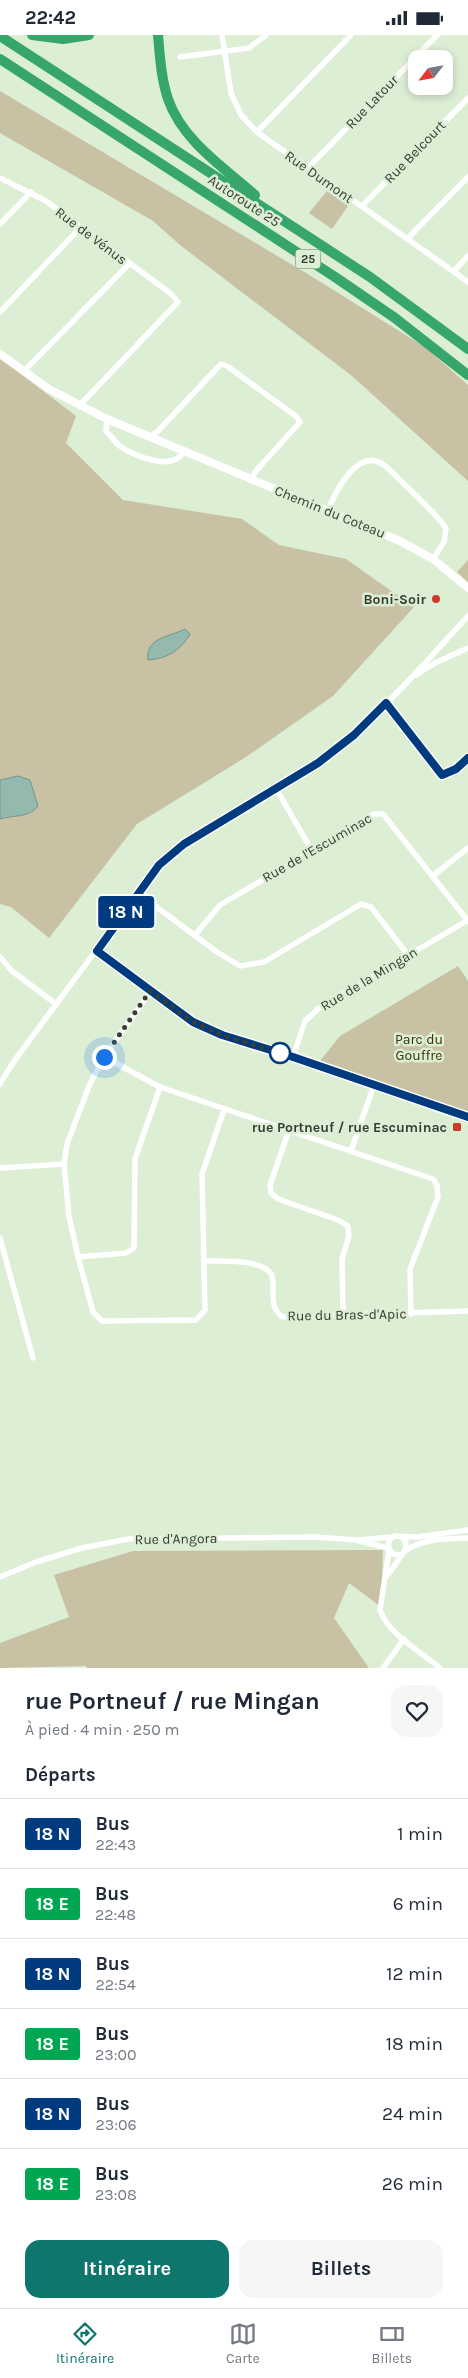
<!DOCTYPE html>
<html lang="fr">
<head>
<meta charset="utf-8">
<style>
  :root { --surface:#fff; --page:#f6f6f7; --text:#1f2937; --muted:#747a83; --line:#e0e1e3; --accent:#0f766e }
  body { margin:0; font-family:Karla,sans-serif; background:var(--page); color:var(--text); height:100vh; display:flex; flex-direction:column; font-size:19px; white-space:nowrap }
  * { box-sizing:border-box; margin:0 }
  p { font-size:16px; color:var(--muted) }
  .icon { flex:none; width:28px; height:28px; fill:none; stroke:currentColor; stroke-width:2; stroke-linecap:round; stroke-linejoin:round }
  .map { position:relative; height:1633px; overflow:hidden }
  .side { display:flex; flex-direction:column; background:var(--surface); flex:1 }
  .side>* { flex:none }
  .badge { padding:0 10px; border-radius:4px; font-size:18px; line-height:32px }
  .needle { width:32px; rotate:239deg }
  .controls { position:absolute; left:408px; top:15px; display:grid; gap:10px }
  .controls a { display:grid; place-items:center; width:45px; height:45px; border-radius:10px; background:var(--surface); box-shadow:0 2px 8px #0003; font-size:25px }
  .you { position:absolute; width:25px; height:25px; margin:-12px; border:4px solid #fff; border-radius:50%; background:#1a73e8; box-shadow:0 0 0 8px #1a73e833 }
  .map>.badge { position:absolute; translate:-50% -50%; box-shadow:0 0 0 2px #fff }
  h2 { padding:0 25px; font-size:19px; line-height:45px }
  .round { display:grid; place-items:center; flex:none; width:52px; height:52px; border-radius:15px; background:var(--page) }
  .overview { display:flex; align-items:center; justify-content:space-between; height:85px; padding:0 25px }
  h1 { font-size:24px; font-weight:700; line-height:38px }
  .action { display:flex; gap:10px; margin-top:auto; padding:10px 25px }
  .action a { flex:1; height:58px; border-radius:15px; background:var(--accent); color:#fff; font-size:20px; font-weight:700; line-height:58px; text-align:center }
  .action a+a { background:var(--page); color:var(--text) }
  ul { padding:0; list-style:none }
  li { display:flex; align-items:center; gap:15px; height:70px; padding:0 25px; border-top:1px solid var(--line) }
  li div { flex:1 }
  li b { display:block; font-size:19px }
  li em { font-style:normal }
  li .badge { min-width:55px; font-weight:700; text-align:center }
  .status { display:flex; justify-content:space-between; align-items:center; height:35px; padding:0 25px; background:var(--surface); direction:ltr }
  .status svg { height:14px; fill:currentColor }
  .tab-bar { display:flex; justify-content:space-around; align-items:center; height:70px; border-top:1px solid var(--line); background:var(--surface); font-size:14px; color:var(--muted) }
  .tab-bar a { display:grid; justify-items:center; gap:2px }
  .tab-bar .selected { color:var(--accent) }
  .map>svg:first-child { display:block }
</style>
</head>
<body>
<div class="status"><b>22:42</b><svg viewBox="0 0 49 12"><path d="M0 12V9h3v3zM5 12V6h3v6zM10 12V3h3v9zM15 12V0h3v12zM26 1h20v11H26zM47 4h2v5h-2z"/></svg></div>
<div class="map">
<svg width="468" height="1633" viewBox="0 0 468 1633">
  <rect width="100%" height="100%" fill="#dceed4"/>
  <g fill="#c9c1a4">
    <polygon points="0,56 306,238 425,312 468,350 468,446 352,341 180,210 153,186 0,98"/>
    <polygon points="327,156 348,171 332,194 309,178"/>
    <polygon points="0,323 76,381 66,408 123,465 242,484 279,510 346,524 414,572 333,661 246,722 137,789 49,903 11,872 0,869"/>
    <polygon points="468,525 468,547 457,537"/>
    <polygon points="458,931 468,946 468,1080 316,1031 340,1001"/>
    <polygon points="383,1515 381,1572 349,1548 334,1583 369,1633 87,1633 86,1631 0,1633 0,1608 69,1582 54,1540 133,1516"/>
  </g>
  <g fill="#94b9af" stroke="#78948a">
    <path d="M185,594L190,599C181,615 167,624 148,625C145,603 169,602 185,594Z"/>
    <path d="M18,741L30,745L38,771C30,783 12,780 0,784V745Z"/>
  </g>
  <g fill="none" stroke-linecap="round" stroke-linejoin="round">
    <g stroke="#fff" stroke-width="5.5">
      <polyline points="222,0 231,58 241,80 257,97 468,247"/>
      <polyline points="180,22 249,13 266,0"/>
      <polyline points="257,97 351,0"/>
      <polyline points="307,134 437,0"/>
      <polyline points="0,143 46,166 170,258 178,267 79,371"/>
      <polyline points="362,171 468,63"/>
      <polyline points="0,189 31,157"/>
      <polyline points="407,204 468,142"/>
      <polyline points="454,236 468,221"/>
      <polyline points="0,277 80,193"/>
      <polyline points="24,336 129,229"/>
      <path d="M107,384L106,396C111,401 115,407 120,411C133,421 173,437 183,417"/>
      <polyline points="149,402 158,396 221,329 227,331 297,382 300,387 255,437 251,446"/>
      <path d="M328,475C335,458 353,421 376,426C387,429 398,444 406,451C420,464 434,477 446,493L444,507L433,524"/>
      <polyline points="416,640 435,628 468,613"/>
      <polyline points="386,669 442,740 456,734 468,723"/>
      <polyline points="277,755 312,816"/>
      <polyline points="434,840 468,813"/>
      <polyline points="139,859 217,917 240,931 264,927 361,869 371,872 408,920"/>
      <polyline points="195,900 220,870 374,779 383,779 468,886"/>
      <polyline points="97,916 193,987 221,1000 293,1022 468,1082"/>
      <polyline points="0,922 12,936 56,969"/>
      <polyline points="150,957 104,1022 89,1051 67,1109 64,1129 69,1181 78,1222 93,1277 102,1286 196,1285 205,1275 202,1139 224,1075"/>
      <polyline points="104,1022 160,1052 433,1144 437,1150 438,1162 410,1234 411,1279"/>
      <polyline points="293,1022 305,986 319,973 468,885"/>
      <path d="M0,1049L12,1029L159,830C205,787 269,765 319,728C375,686 421,632 468,581"/>
      <polyline points="289,1095 270,1150 271,1158 278,1164 338,1185 348,1191 349,1201 342,1224 343,1280"/>
      <polyline points="351,1116 374,1050"/>
      <polyline points="0,1133 64,1129"/>
      <polyline points="0,1203 33,1323"/>
      <polyline points="78,1222 126,1218 134,1213 135,1124 160,1052"/>
      <path d="M204,1226C221,1226 262,1224 271,1239C274,1244 273,1252 273,1258C273,1269 274,1275 282,1282L468,1276"/>
      <polyline points="402,1502 406,1507 405,1516 401,1520 392,1519 388,1510 390,1504 395,1501 417,1502 468,1495"/>
      <polyline points="359,1506 388,1513"/>
      <path d="M389,1516L380,1575C388,1599 421,1617 440,1633"/>
      <path d="M405,1516C422,1503 448,1504 468,1503"/>
      <polyline points="387,1541 402,1520"/>
      <polyline points="0,1542 36,1527 82,1513 128,1504 316,1502 357,1505 392,1502"/>
      <polyline points="383,1633 404,1604"/>
    </g>
    <polyline stroke="#fff" stroke-width="8" points="0,319 49,354 107,384 400,506 433,524 468,553"/>
    <g stroke="#36a66c" stroke-width="10">
      <polyline points="32,0 63,4 89,0"/>
      <path d="M158,0C160,22 161,43 168,64C182,105 223,132 255,160"/>
      <polyline points="0,1 370,242 468,314"/>
      <polyline points="0,24 335,242 395,283 468,340"/>
    </g>
  </g>
  <g fill="none" stroke-linecap="round" stroke-linejoin="round">
    <defs>
      <polyline id="line" points="468,723 456,734 442,740 386,668 354,700 318,728 184,809 159,830 97,916 193,987 222,1000 293,1022 468,1082"/>
    </defs>
    <use href="#line" stroke="#fff" stroke-width="11"/>
    <use href="#line" stroke="#003b80" stroke-width="8"/>
    <polyline stroke="#363d33" stroke-width="5" stroke-dasharray="0 9" points="104,1022 150,956 193,987 222,1000 280,1018"/>
  </g>
  <g fill="#c83c29" stroke="#dceed4" stroke-width="2">
    <circle cx="436" cy="564" r="5"/>
    <rect x="452" y="1087" width="10" height="10" rx="2.5"/>
  </g>
  <circle fill="#fff" stroke="#003b80" stroke-width="2.5" cx="280" cy="1018" r="10"/>
  <g text-anchor="middle" dominant-baseline="central" stroke-width="5" stroke-linejoin="round" paint-order="stroke">
    <rect fill="#dceed4" stroke="#687263" stroke-width="1" x="295.5" y="214.5" width="25" height="19" rx="4"/>
    <g font-size="12" font-weight="bold" fill="#363d33">
      <text x="308" y="224">25</text>
    </g>
    <g font-size="14" fill="#363d33" stroke="#dceed4">
      <text transform="translate(372 67) rotate(-46)">Rue Latour</text>
      <text transform="translate(415 117) rotate(-46)">Rue Belcourt</text>
      <text transform="translate(319 142) rotate(35)">Rue Dumont</text>
      <text transform="translate(244 166) rotate(33)">Autoroute 25</text>
      <text transform="translate(91 201) rotate(37)">Rue de Vénus</text>
      <text transform="translate(330 477) rotate(22)">Chemin du Coteau</text>
      <text transform="translate(317 813) rotate(-30)">Rue de l'Escuminac</text>
      <text transform="translate(369 944) rotate(-31)">Rue de la Mingan</text>
      <text transform="translate(347 1280) rotate(-1)">Rue du Bras-d'Apic</text>
      <text transform="translate(176 1504) rotate(-1)">Rue d'Angora</text>
    </g>
    <g font-size="14" font-weight="bold" fill="#363d33" stroke="#dceed4" text-anchor="end">
      <text x="426" y="564">Boni-Soir</text>
      <text x="447" y="1092">rue Portneuf / rue Escuminac</text>
    </g>
    <g font-size="14" fill="#3b3109" stroke="#dceed4">
      <text x="419" y="1004">Parc du<tspan x="419" dy="16">Gouffre</tspan></text>
    </g>
  </g>
</svg>
<div class="controls">
<a><svg class="needle" viewBox="-14 -14 28 28"><path d="M0-13l5 13h-10z" fill="#e53935"/><path d="M0 13l5-13h-10z" fill="#747a83"/></svg></a>
</div>
<div class="you" style="left:104px;top:1022px"></div>
<b class="badge" style="left:126px;top:877px;background:#003b80;color:#fff">18 N</b>
</div>
<section class="side">
<div class="overview"><div><h1>rue Portneuf / rue Mingan</h1><p>À pied · 4 min · 250 m</p></div><a class="round"><svg class="icon" aria-label="heart" viewBox="0 0 24 24"><path d="M12 20l-8-8c-3-5 5-10 8-4 3-6 11-1 8 4z"/></svg></a></div>
<h2>Départs</h2>
<ul>
<li><span class="badge" style="background:#003b80;color:#fff">18 N</span><div><b>Bus</b><p>22:43</p></div><em>1 min</em></li>
<li><span class="badge" style="background:#00a651;color:#fff">18 E</span><div><b>Bus</b><p>22:48</p></div><em>6 min</em></li>
<li><span class="badge" style="background:#003b80;color:#fff">18 N</span><div><b>Bus</b><p>22:54</p></div><em>12 min</em></li>
<li><span class="badge" style="background:#00a651;color:#fff">18 E</span><div><b>Bus</b><p>23:00</p></div><em>18 min</em></li>
<li><span class="badge" style="background:#003b80;color:#fff">18 N</span><div><b>Bus</b><p>23:06</p></div><em>24 min</em></li>
<li><span class="badge" style="background:#00a651;color:#fff">18 E</span><div><b>Bus</b><p>23:08</p></div><em>26 min</em></li>
</ul>
<div class="action"><a>Itinéraire</a><a>Billets</a></div>
</section>
<nav class="tab-bar">
<a class="selected"><svg class="icon" aria-label="directions" viewBox="0 0 24 24"><path d="M12 3l9 9-9 9-9-9zM9 14v-3h6M13 9l2 2-2 2"/></svg>Itinéraire</a>
<a><svg class="icon" aria-label="map" viewBox="0 0 24 24"><path d="M3 6l6-2 6 2 6-2v14l-6 2-6-2-6 2zM9 4v14M15 6v14"/></svg>Carte</a>
<a><svg class="icon" aria-label="tickets" viewBox="0 0 24 24"><path d="M3 7h18v10H3zM15 7v10"/></svg>Billets</a>
</nav>
</body>
</html>
